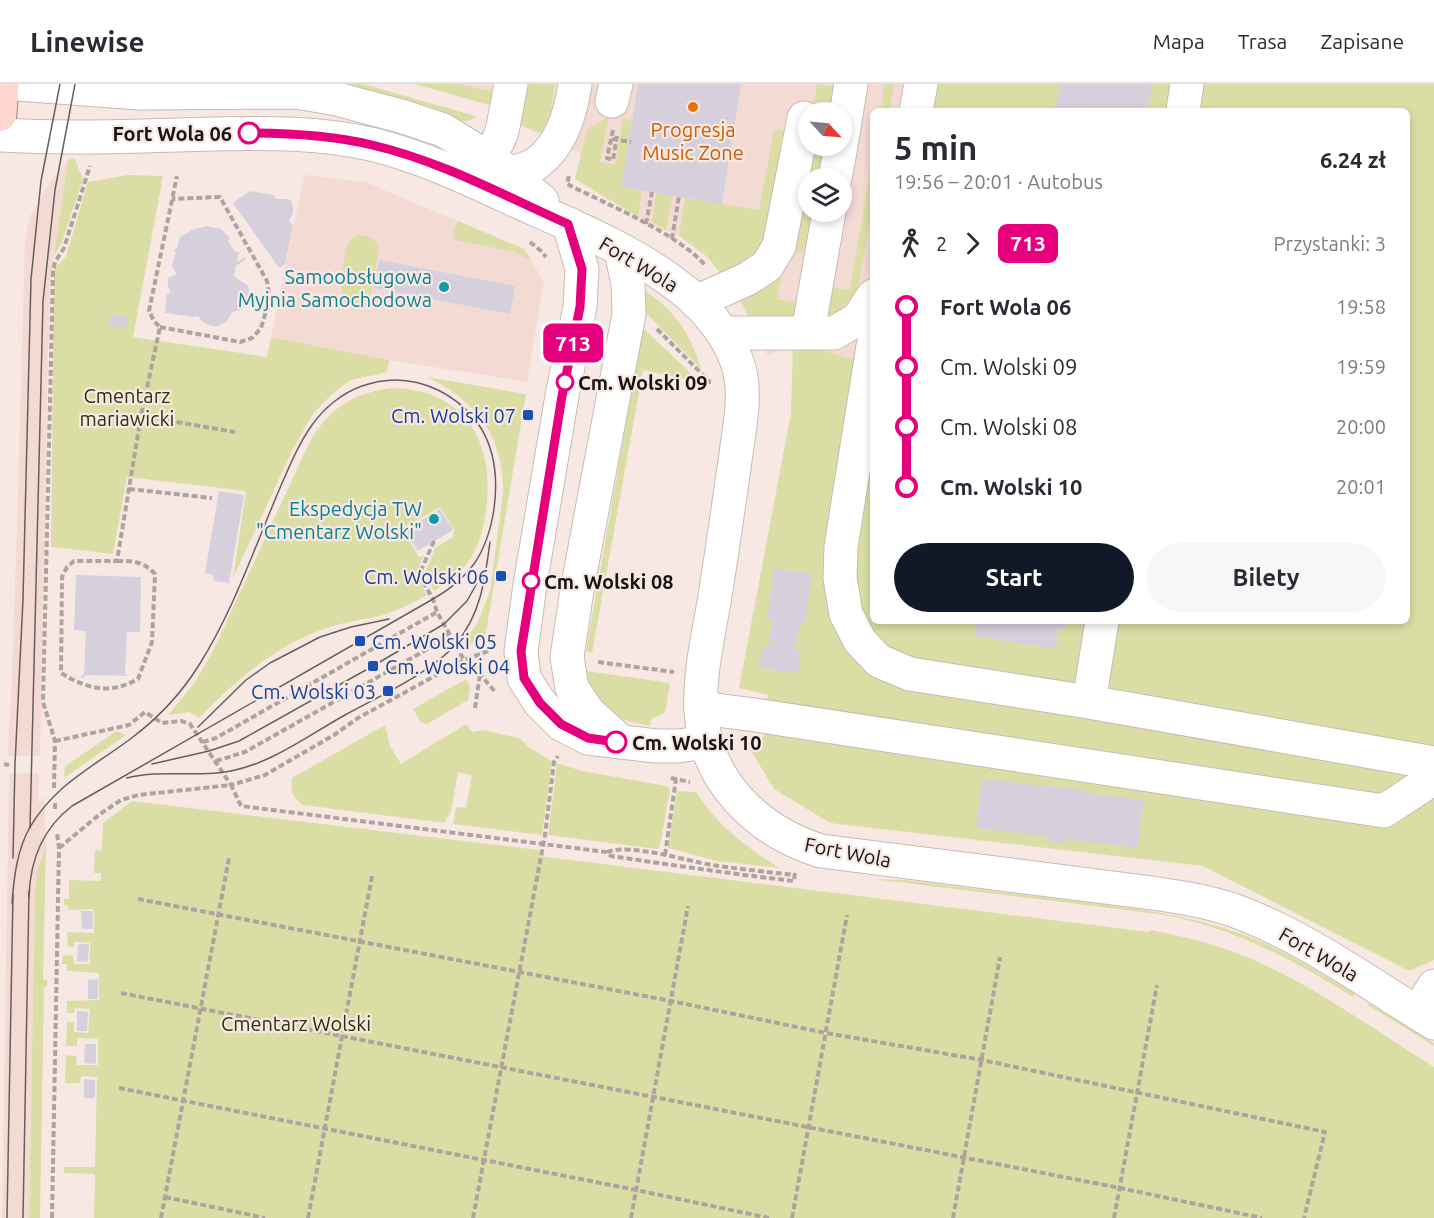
<!DOCTYPE html>
<html lang="pl">
<head>
<meta charset="utf-8">
<style>
  :root { --surface:#fff; --page:#f7f7f7; --text:#2b2b33; --muted:#7c7c81; --line:#e1e1e2; --accent:#111827 }
  body { margin:0; font-family:Ubuntu,sans-serif; background:var(--page); color:var(--text); height:100vh; display:flex; flex-direction:column; font-size:22px; white-space:nowrap }
  * { box-sizing:border-box; margin:0 }
  p { font-size:20px; color:var(--muted) }
  .icon { flex:none; width:33px; height:33px; fill:none; stroke:currentColor; stroke-width:2; stroke-linecap:round; stroke-linejoin:round }
  .map { position:relative; flex:1; overflow:hidden }
  .details { position:absolute; left:870px; top:24px; width:540px; height:516px; display:flex; flex-direction:column; background:var(--surface); border-radius:9px; box-shadow:0 3px 9px #0003 }
  .details>* { flex:none }
  .badge { padding:0 12px; border-radius:9px; font-size:21px; line-height:39px }
  .needle { width:39px; rotate:116deg }
  .tools { position:absolute; left:798px; top:18px; display:grid; gap:12px }
  .tools a { display:grid; place-items:center; width:54px; height:54px; border-radius:50%; background:var(--surface); box-shadow:0 3px 9px #0003; font-size:30px }
  .map>.badge { position:absolute; translate:-50% -50%; box-shadow:0 0 0 3px #fff }
  .legs { display:flex; align-items:center; gap:9px; height:66px; padding:0 24px; font-size:20px }
  .legs p { margin-inline-start:auto }
  .headline { display:flex; align-items:center; justify-content:space-between; height:102px; padding:0 24px }
  h1 { font-size:33px; font-weight:600; line-height:45px }
  .primary-button { display:flex; gap:12px; margin-top:auto; padding:12px 24px }
  .primary-button a { flex:1; height:69px; border-radius:36px; background:var(--accent); color:#fff; font-size:24px; font-weight:600; line-height:69px; text-align:center }
  .primary-button a+a { background:var(--page); color:var(--text) }
  ul { padding:0 24px; list-style:none }
  li { display:flex; align-items:center; gap:21px; height:60px; font-size:22px }
  li i { display:grid; place-items:center; width:9px; height:100%; margin:0 8px; background:currentColor }
  li i::after { content:''; width:15px; height:15px; margin:-8px; border:4px solid; border-radius:50%; background:var(--surface) }
  li p { margin-inline-start:auto }
  li:first-child i { background:linear-gradient(#0000 50%,currentColor 0) }
  li:last-child i { background:linear-gradient(currentColor 50%,#0000 0) }
  header { display:flex; align-items:center; gap:36px; box-sizing:border-box; height:84px; padding:0 30px; background:var(--surface); border-bottom:2px solid var(--line) }
  header strong { font-size:28px }
  nav { display:flex; gap:33px; margin-inline-start:auto; font-size:21px }
  .map>svg:first-child { display:block }
</style>
</head>
<body>
<header>
<strong>Linewise</strong>
<nav><a>Mapa</a><a>Trasa</a><a>Zapisane</a></nav>
</header>
<div class="map">
<svg width="1434" height="1134" viewBox="0 0 1434 1134">
  <rect width="100%" height="100%" fill="#f8e8e3"/>
  <g fill="#f3dbd3" fill-rule="evenodd">
    <path d="M415,0H936L931,27H873V281L793,258L768,272L736,209L713,178L679,152L638,133L575,95L581,70L520,41V30ZM808,28H842V62H808ZM808,94H842V128H808Z"/>
    <polygon points="68,76 51,192 48,266 40,672 7,672 11,618 17,442 25,155 30,132 51,97"/>
    <polygon points="304,91 365,98 524,165 544,197 527,298 389,276 271,253"/>
    <polygon points="9,689 37,689 39,691 38,719 44,713 46,761 40,775 35,807 29,1134 2,1134"/>
  </g>
  <g fill="#dbdea4">
    <path d="M346,0H363L476,32C470,39 462,37 453,36Z"/>
    <polygon points="415,0 458,0 490,7 493,8 493,18 490,21"/>
    <polygon points="525,0 555,0 550,31 541,49 520,41"/>
    <polygon points="817,0 837,4 833,28 812,28"/>
    <polygon points="885,0 894,0 889,27 880,27"/>
    <polygon points="936,0 1434,0 1434,876 1409,887 1203,782 830,739 774,705 750,665 764,652 768,611 739,604 791,329 793,258 873,281 873,537 1407,537 1407,27 931,27"/>
    <polygon points="609,32 600,78 615,81 623,35 632,37 642,106 638,133 575,95 587,46"/>
    <polygon points="779,44 786,48 764,171 722,192 707,172 679,152 685,114 759,126 774,47"/>
    <polygon points="808,62 827,62 822,94 808,94 808,128 817,128 812,160 784,178 777,215 800,219 800,224 792,233 749,234 736,209 747,205"/>
    <polygon points="873,70 873,120 858,205 841,226 831,230 822,231 824,202 850,206"/>
    <polygon points="74,74 83,95 62,158 54,172 68,76"/>
    <polygon points="128,91 163,92 133,253 267,273 271,253 389,276 387,288 351,296 332,310 312,331 293,365 233,494 246,407 127,393 113,470 51,463 54,185 66,172 88,98"/>
    <polygon points="656,109 673,112 666,147 652,138"/>
    <polygon points="458,137 524,165 532,177 515,168 458,157 454,155 453,149"/>
    <path d="M362,151C369,153 376,155 379,163C377,173 373,212 368,218C363,225 348,224 343,217C339,209 344,164 350,157C353,153 357,152 362,151Z"/>
    <path d="M645,207C675,226 691,251 701,285L644,227Z"/>
    <polygon points="643,244 700,298 643,286 592,569 586,567"/>
    <path d="M427,293L526,310L485,554L467,561L464,558L478,538L490,507L503,409C504,353 477,317 427,293Z"/>
    <path d="M392,304C464,305 496,358 486,426C483,446 479,465 466,481C457,492 446,499 434,507L425,489L435,464L453,453L454,446L440,423L402,445L419,473L424,471L416,490L427,511C412,519 397,527 380,532C362,536 344,538 326,544C274,563 237,595 199,634L189,628L168,631L195,598L212,569L310,357C330,324 353,309 392,304Z"/>
    <path d="M587,587L670,599L665,629L651,635L650,642C623,636 602,634 591,606C588,599 586,595 587,587Z"/>
    <polygon points="466,595 470,603 468,616 427,640 421,639 413,625"/>
    <path d="M466,640L472,648L483,646L519,654L530,664L552,677L542,751L453,740L456,723L466,724L472,691L458,688L451,727L444,739L303,721C293,714 290,706 292,694L385,641L390,662L401,680Z"/>
    <polygon points="116,647 126,651 64,694 65,683 67,681"/>
    <polygon points="557,679 582,687 667,702 670,706 660,762 657,765 548,751"/>
    <path d="M677,707L696,708C717,741 746,763 779,784L717,777L668,764Z"/>
    <path d="M132,717L539,766V772L1149,848L1151,846C1187,853 1223,862 1256,877C1319,905 1376,947 1434,983V1134H94L95,1090L64,1089V1083H95L97,993L81,992L80,999H65L66,971L76,972L77,981H98V955L77,954V962H66L67,938H74V948L88,949L90,925L75,924L74,929H67V917L99,916V889L67,887V880H62L63,872L73,871L74,880H90V859L74,858V863H68L67,848L94,849V825L68,826V822L64,821V815H69V796L101,797V789H94L95,767L102,766L103,739Z"/>
    <polygon points="46,761 43,895 47,896 47,903 44,903 40,1134 29,1134 35,807 38,784"/>
    <path d="M873,795L905,796C959,803 1014,809 1068,816C1127,823 1186,830 1242,850C1282,865 1318,888 1355,910L1353,913C1292,875 1230,842 1158,830Z"/>
    <polygon points="1369,919 1434,959 1434,962 1368,921"/>
  </g>
  <g fill="#d6d0dd">
    <polygon points="638,0 741,0 722,120 621,103"/>
    <polygon points="1060,0 1152,0 1148,27 1055,27"/>
    <polygon points="250,107 273,111 276,115 287,115 291,117 293,123 293,129 289,137 293,141 285,180 279,184 233,119"/>
    <polygon points="206,142 221,145 230,154 228,157 235,168 239,168 237,178 245,173 246,175 236,182 234,192 248,202 249,208 248,219 241,226 232,228 227,237 218,242 212,242 204,239 198,232 194,233 165,229 167,210 171,208 168,202 168,194 177,190 172,182 176,168 174,166 177,164 180,153 192,146"/>
    <polygon points="379,176 515,202 510,230 374,204"/>
    <polygon points="111,230 128,233 125,245 109,242"/>
    <polygon points="219,407 244,411 229,499 214,497 213,491 205,489"/>
    <polygon points="440,425 453,446 418,467 405,446"/>
    <polygon points="774,484 812,490 805,540 800,539 795,567 801,568 798,589 759,584 762,564 768,564 772,536 767,535"/>
    <polygon points="76,491 141,493 140,548 127,548 125,590 128,592 86,591 83,594 81,593 84,589 86,547 74,546"/>
    <polygon points="976,537 1066,537 1065,546 1058,545 1056,565 974,552"/>
    <polygon points="982,695 1085,706 1085,709 1144,716 1137,764 1065,755 1065,760 1047,757 1048,753 976,744"/>
    <polygon points="81,827 93,827 93,845 82,845"/>
    <polygon points="78,860 89,860 88,878 77,877"/>
    <polygon points="98,895 98,915 88,915 88,896"/>
    <polygon points="77,927 88,928 87,947 77,947"/>
    <polygon points="85,960 96,960 96,980 84,979"/>
    <polygon points="84,995 95,996 95,1014 84,1014"/>
  </g>
  <g fill="none" stroke-linecap="round" stroke-linejoin="round">
    <defs>
      <g id="minor">
        <polyline points="18,0 139,9 296,8 337,15 404,33 443,46 498,80 542,117"/>
        <polyline points="612,17 616,0"/>
        <polyline points="916,27 921,0"/>
        <polyline points="1183,27 1187,0"/>
        <path d="M0,51C70,55 141,52 212,50C267,49 321,48 375,61C426,74 473,97 521,119C575,143 636,168 683,206C705,223 726,249 736,275C748,305 740,339 736,370C729,419 722,469 714,518C708,553 699,591 701,627C705,697 757,747 821,767L1152,809C1179,813 1206,817 1233,826C1305,852 1369,900 1434,939"/>
        <polyline points="842,56 851,0"/>
        <path d="M467,80C494,67 500,63 505,32C507,22 509,11 511,0"/>
        <path d="M511,90C520,86 530,84 537,79C562,61 571,28 575,0"/>
        <polyline points="835,94 841,62"/>
        <polyline points="569,140 582,185 580,223 562,312 530,501 521,567 524,594 540,619 561,640 588,654 656,662 678,662 706,658"/>
        <polyline points="621,167 628,200 629,230 577,506 567,573 572,604 588,628 621,658"/>
        <polyline points="696,218 747,195 767,182 779,162 804,34"/>
        <polyline points="808,248 829,128"/>
        <polyline points="724,249 834,249 858,235 873,212"/>
        <polyline points="873,262 841,463 840,494 846,530 860,557 879,577 910,590 1089,618"/>
        <polyline points="1102,537 1089,618 1434,679"/>
        <polyline points="701,624 755,631 1384,727 1434,694"/>
        <polyline points="1418,929 1434,902"/>
      </g>
      <polyline id="major" points="0,30 2,0"/>
    </defs>
    <use href="#minor" stroke="#c8bab4" stroke-width="35"/>
    <use href="#major" stroke="#ac8277" stroke-width="35"/>
    <g stroke="#afa39f" stroke-width="4" stroke-dasharray="6 3" stroke-linecap="butt">
      <polyline points="613,46 607,74 613,76 617,52"/>
      <path d="M569,92L567,100C606,120 677,149 705,181"/>
      <polyline points="646,140 652,108"/>
      <polyline points="672,155 679,112"/>
      <polyline points="530,158 541,167 546,173"/>
      <polyline points="160,243 240,258 252,254 261,244 270,214 267,197 220,113 172,115"/>
      <polyline points="657,245 709,297 709,300"/>
      <polyline points="141,332 235,348"/>
      <polyline points="129,405 212,414"/>
      <polyline points="434,457 419,491 433,515 437,528 464,576 480,590 496,609"/>
      <path d="M117,477C133,477 143,477 155,490L152,558L138,595C110,611 87,605 61,589L62,493L67,483L74,477H117L141,332L160,243L154,237L149,227L177,92"/>
      <polyline points="598,578 674,588"/>
      <polyline points="475,624 480,590"/>
      <polyline points="55,657 129,641 145,628 162,639 181,637 190,640 231,701 265,691 334,651 358,634 464,576 491,566"/>
      <polyline points="203,658 216,654 437,528"/>
      <polyline points="216,677 245,668 426,566 449,549"/>
      <polyline points="4,680 9,681"/>
      <polyline points="671,694 690,698"/>
      <polyline points="54,704 55,657 43,618 53,188 55,178 64,164 90,82"/>
      <polyline points="55,719 55,728"/>
      <path d="M59,764L100,730L121,716L138,711L231,701L241,722L606,768L611,772C672,781 733,790 794,797L795,788"/>
      <path d="M607,768C630,759 687,777 712,781C739,785 767,788 795,791"/>
      <polyline points="665,771 676,695"/>
      <polyline points="138,815 671,917 826,949 982,976 1325,1048 1304,1134"/>
      <polyline points="121,909 1120,1104 1262,1134"/>
      <polyline points="119,1004 636,1106 769,1134"/>
      <polyline points="165,1113 265,1134"/>
      <polyline points="52,1134 59,764 57,749"/>
      <polyline points="161,1134 229,774"/>
      <polyline points="308,1134 372,792"/>
      <polyline points="473,1134 545,751 554,678 558,672"/>
      <polyline points="631,1134 688,822"/>
      <polyline points="792,1134 847,831"/>
      <polyline points="953,1134 1000,873"/>
      <polyline points="1114,1134 1157,901"/>
    </g>
    <use href="#minor" stroke="#fff" stroke-width="33"/>
    <use href="#major" stroke="#fdd7ce" stroke-width="33"/>
    <g stroke="#685f5c" stroke-width="1.5">
      <polyline points="198,643 246,596 270,579 320,553 351,543 389,535"/>
      <polyline points="152,680 209,667 239,657 373,582 444,540 467,517 481,492"/>
      <path d="M127,694C161,685 197,694 231,687C272,679 309,651 345,631C379,612 431,589 456,560C481,530 485,495 490,458"/>
      <polyline points="30,744 43,217 55,106 75,0"/>
      <polyline points="13,774 15,680 23,515 31,195 41,97 60,0"/>
      <path d="M12,819C14,793 17,766 30,743C55,701 91,684 129,656C156,636 181,610 199,581C232,529 253,468 277,411C287,388 297,362 312,341C324,324 342,309 362,302C387,293 413,294 438,306C487,331 501,373 494,425C491,445 485,464 474,480C463,495 449,506 433,515L72,722C42,745 30,776 29,813"/>
      <polyline points="7,1134 13,810"/>
      <polyline points="23,1134 29,807"/>
    </g>
    <polyline stroke="#afa39f" stroke-width="4" stroke-dasharray="6 3" stroke-linecap="butt" points="612,55 631,58"/>
  </g>
  <g fill="none" stroke-linecap="round" stroke-linejoin="round">
    <defs>
      <path id="line-1" d="M249,49C290,49 331,51 372,61C441,77 505,112 568,140L582,185L580,223L562,312L521,567L524,594L540,619L561,640L588,654L616,658"/>
    </defs>
    <use href="#line-1" stroke="#fff" stroke-width="14"/>
    <use href="#line-1" stroke="#e6007e" stroke-width="9"/>
  </g>
  <circle fill="#e8710a" stroke="#f8e8e3" stroke-width="2" cx="693" cy="23" r="6"/>
  <g fill="#fff" stroke="#e6007e" stroke-width="3">
    <circle cx="249" cy="49" r="10"/>
    <circle cx="565" cy="298" r="8"/>
    <circle cx="531" cy="497" r="8"/>
    <circle cx="616" cy="658" r="10"/>
  </g>
  <g fill="#0f9aa8" stroke="#f8e8e3" stroke-width="2">
    <circle cx="444" cy="203" r="6"/>
    <circle cx="434" cy="435" r="6"/>
  </g>
  <g fill="#1a4fb4" stroke="#f8e8e3" stroke-width="2">
    <rect x="522" y="325" width="12" height="12" rx="3"/>
    <rect x="495" y="486" width="12" height="12" rx="3"/>
    <rect x="354" y="551" width="12" height="12" rx="3"/>
    <rect x="367" y="576" width="12" height="12" rx="3"/>
    <rect x="382" y="601" width="12" height="12" rx="3"/>
  </g>
  <g text-anchor="middle" dominant-baseline="central" stroke-width="4.5" stroke-linejoin="round" paint-order="stroke">
    <g font-size="20" fill="#c56008" stroke="#f8e8e3">
      <text x="693" y="45">Progresja<tspan x="693" dy="23">Music Zone</tspan></text>
    </g>
    <g font-size="20" font-weight="bold" fill="#191412" stroke="#f8e8e3" text-anchor="start">
      <text x="232" y="49" text-anchor="end">Fort Wola 06</text>
      <text x="578" y="298">Cm. Wolski 09</text>
      <text x="544" y="497">Cm. Wolski 08</text>
      <text x="632" y="658">Cm. Wolski 10</text>
    </g>
    <g font-size="20" fill="#191412" stroke="#f8e8e3">
      <text transform="translate(639 180) rotate(31)">Fort Wola</text>
      <text transform="translate(848 768) rotate(11)">Fort Wola</text>
      <text transform="translate(1319 870) rotate(30)">Fort Wola</text>
    </g>
    <g font-size="20" fill="#0d838f" stroke="#f8e8e3" text-anchor="end">
      <text x="432" y="192">Samoobsługowa<tspan x="432" dy="23">Myjnia Samochodowa</tspan></text>
      <text x="422" y="424">Ekspedycja TW<tspan x="422" dy="23">"Cmentarz Wolski"</tspan></text>
    </g>
    <g font-size="20" fill="#303109" stroke="#f8e8e3">
      <text x="127" y="311">Cmentarz<tspan x="127" dy="23">mariawicki</tspan></text>
      <text x="296" y="939">Cmentarz Wolski</text>
    </g>
    <g font-size="20" fill="#164399" stroke="#f8e8e3" text-anchor="end">
      <text x="516" y="331">Cm. Wolski 07</text>
      <text x="489" y="492">Cm. Wolski 06</text>
      <text x="372" y="557" text-anchor="start">Cm. Wolski 05</text>
      <text x="385" y="582" text-anchor="start">Cm. Wolski 04</text>
      <text x="376" y="607">Cm. Wolski 03</text>
    </g>
  </g>
</svg>
<div class="tools">
<a><svg class="needle" viewBox="-14 -14 28 28"><path d="M0-13l5 13h-10z" fill="#e53935"/><path d="M0 13l5-13h-10z" fill="#7c7c81"/></svg></a>
<a><svg class="icon" aria-label="layers" viewBox="0 0 24 24"><path d="M12 4l9 5-9 5-9-5zM3 14l9 5 9-5"/></svg></a>
</div>
<b class="badge" style="left:573px;top:259px;background:#e6007e;color:#fff">713</b>
<section class="details">
<div class="headline"><div><h1>5 min</h1><p>19:56 – 20:01 · Autobus</p></div><b>6.24 zł</b></div>
<div class="legs"><svg class="icon" aria-label="walk" viewBox="0 0 24 24"><circle cx="13" cy="4" r="2"/><path d="M13 8l-2 6 4 7M11 14l-3 7M7 12l3-4h3l4 4"/></svg>2<svg class="icon" aria-label="forward" viewBox="0 0 24 24"><path d="M9 5l7 7-7 7"/></svg><b class="badge" style="background:#e6007e;color:#fff">713</b><p>Przystanki: 3</p></div>
<ul>
<li><i style="color:#e6007e"></i><b>Fort Wola 06</b><p>19:58</p></li>
<li><i style="color:#e6007e"></i><span>Cm. Wolski 09</span><p>19:59</p></li>
<li><i style="color:#e6007e"></i><span>Cm. Wolski 08</span><p>20:00</p></li>
<li><i style="color:#e6007e"></i><b>Cm. Wolski 10</b><p>20:01</p></li>
</ul>
<div class="primary-button"><a>Start</a><a>Bilety</a></div>
</section>
</div>
</body>
</html>
